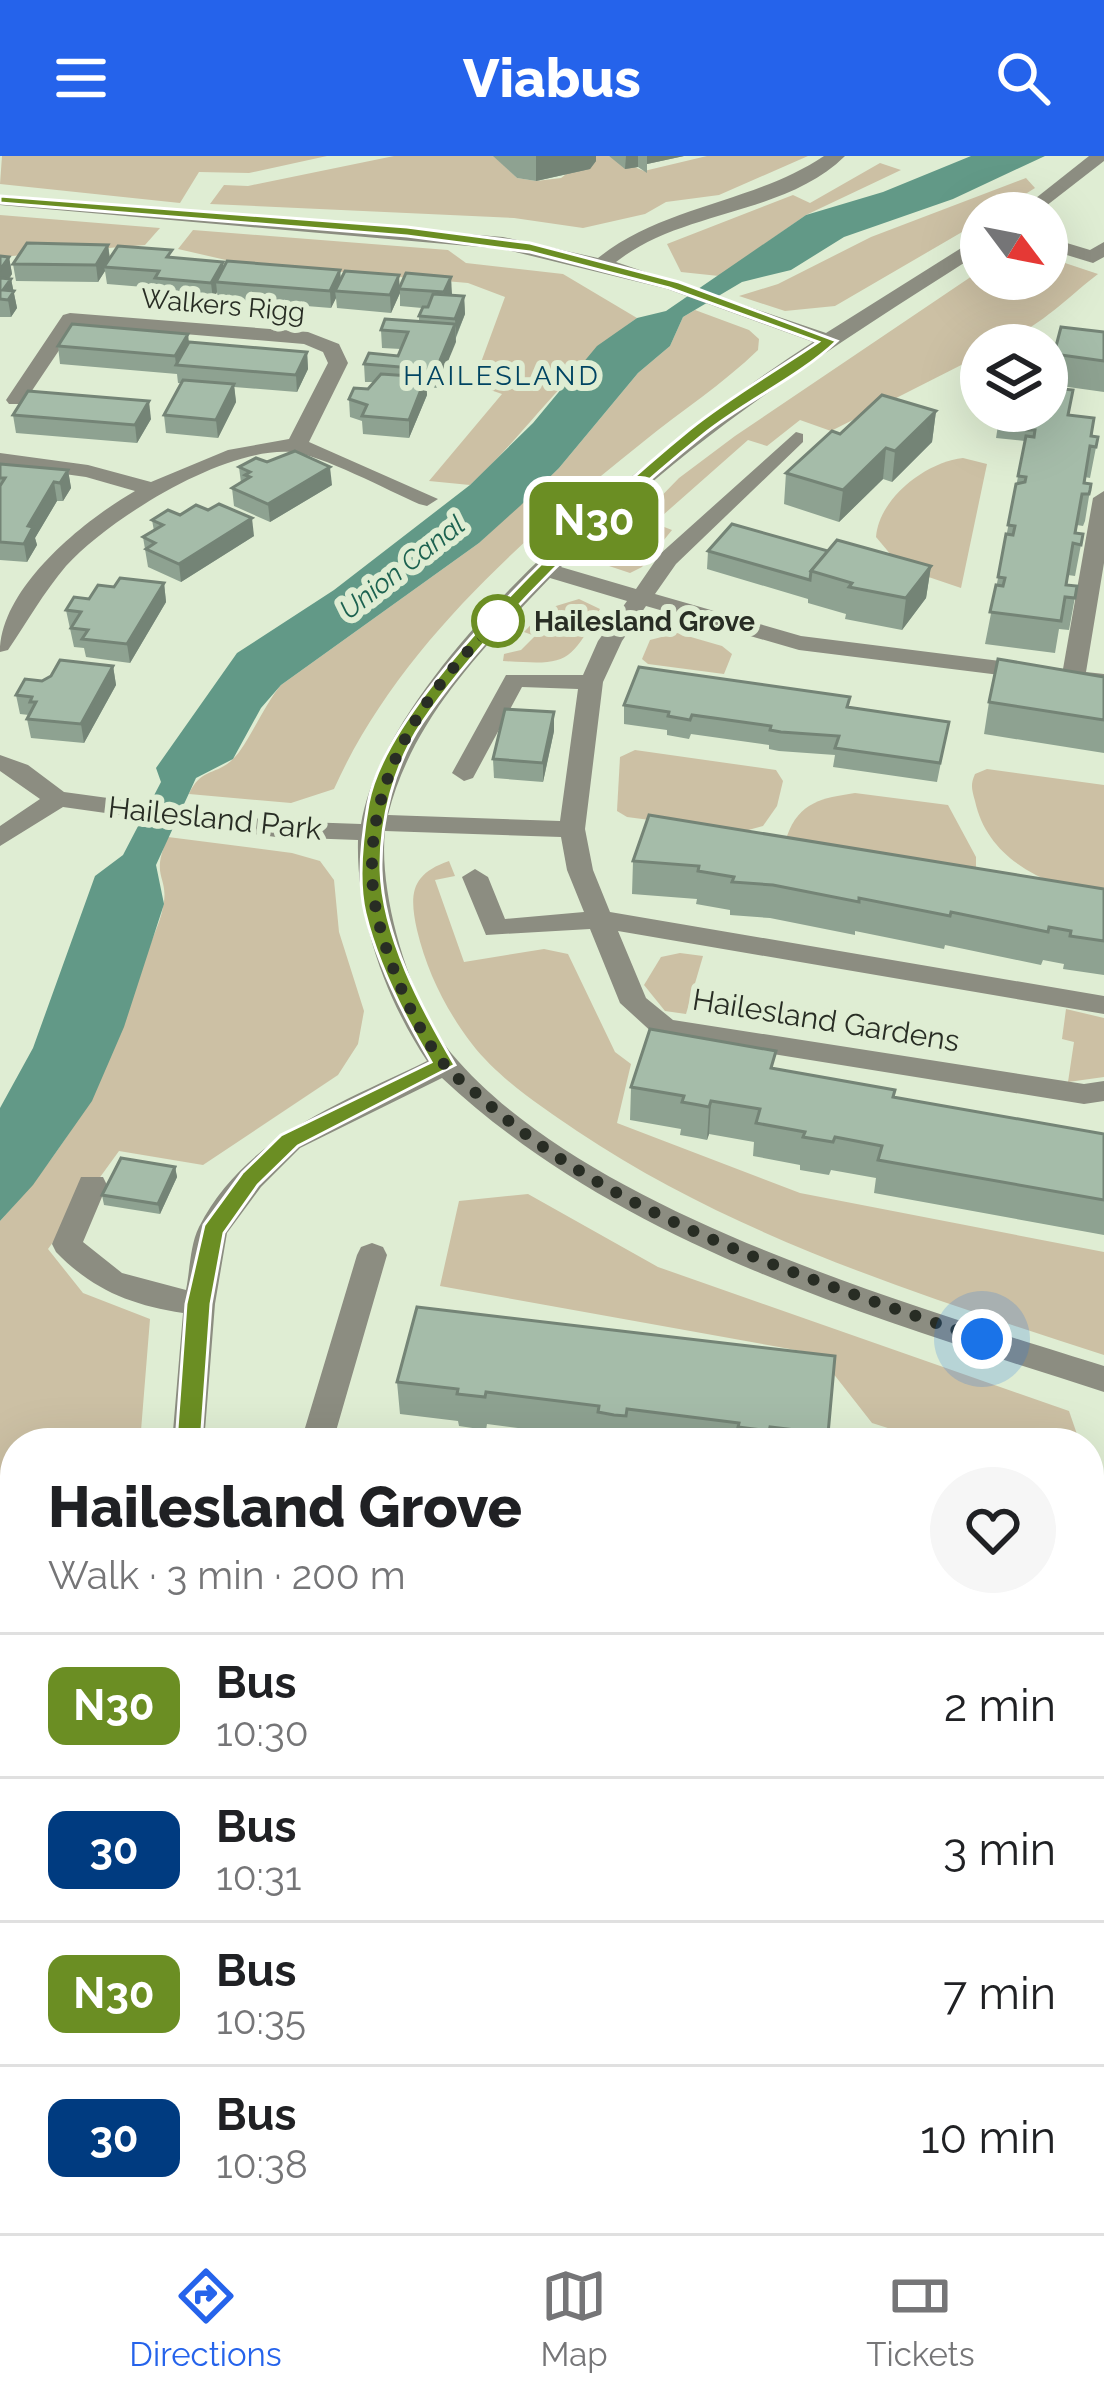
<!DOCTYPE html>
<html lang="en">
<head>
<meta charset="utf-8">
<style>
  :root { --surface:#fff; --page:#f6f6f6; --text:#202124; --muted:#757577; --line:#e0e0e0; --accent:#2563eb }
  body { margin:0; font-family:Raleway,sans-serif; background:var(--page); color:var(--text); height:100vh; display:flex; flex-direction:column; font-size:45px; white-space:nowrap }
  * { box-sizing:border-box; margin:0 }
  p { font-size:39px; color:var(--muted) }
  .icon { flex:none; width:66px; height:66px; fill:none; stroke:currentColor; stroke-width:2; stroke-linecap:round; stroke-linejoin:round }
  .map { position:relative; flex:1; overflow:hidden }
  .panel { position:absolute; left:0px; top:1272px; width:1104px; height:807px; display:flex; flex-direction:column; background:var(--surface); border-radius:48px 48px 0 0; box-shadow:0 12px 48px #0002 }
  .panel>* { flex:none }
  .badge { padding:0 24px; border-radius:18px; font-size:42px; line-height:78px }
  .needle { width:78px; rotate:122deg }
  .tools { position:absolute; left:960px; top:36px; display:grid; gap:24px }
  .tools a { display:grid; place-items:center; width:108px; height:108px; border-radius:50%; background:var(--surface); box-shadow:0 12px 48px #0002; font-size:60px }
  .you { position:absolute; width:60px; height:60px; margin:-30px; border:9px solid #fff; border-radius:50%; background:#1a73e8; box-shadow:0 0 0 18px #1a73e833 }
  .map>.badge { position:absolute; translate:-50% -50%; box-shadow:0 0 0 6px #fff }
  .round { display:grid; place-items:center; flex:none; width:126px; height:126px; border-radius:63px; background:var(--page) }
  .headline { display:flex; align-items:center; justify-content:space-between; height:204px; padding:0 48px }
  h1 { font-size:57px; font-weight:800; line-height:90px }
  ul { padding:0; list-style:none }
  li { display:flex; align-items:center; gap:36px; height:144px; padding:0 48px; border-top:3px solid var(--line) }
  li div { flex:1 }
  li b { display:block; font-size:45px }
  li em { font-style:normal }
  li .badge { min-width:132px; font-weight:700; text-align:center }
  header { display:flex; justify-content:space-between; align-items:center; height:156px; padding:0 48px; background:var(--accent); color:#fff; font-size:54px; font-weight:800 }
  .tab-bar { display:flex; justify-content:space-around; align-items:center; height:168px; border-top:3px solid var(--line); background:var(--surface); font-size:33px; color:var(--muted) }
  .tab-bar a { display:grid; justify-items:center; gap:6px }
  .tab-bar .selected { color:var(--accent) }
  .map>svg:first-child { display:block }
</style>
</head>
<body>
<header><svg class="icon" aria-label="menu" viewBox="0 0 24 24"><path d="M4 6h16M4 12h16M4 18h16"/></svg>Viabus<svg class="icon" aria-label="search" viewBox="0 0 24 24"><circle cx="10" cy="10" r="6"/><path d="M15 15l6 6"/></svg></header>
<div class="map">
<svg width="1104" height="2077" viewBox="0 0 1104 2077">
  <rect width="100%" height="100%" fill="#dfedd3"/>
  <g fill="#ccc0a4">
    <polygon points="2,0 327,0 249,17 199,16 180,47 0,28"/>
    <polygon points="394,0 494,0 517,22 536,25 561,22 590,0 609,0 644,15 707,0 808,0 719,39 666,46 645,58 583,72 514,62 210,48 224,29 248,30"/>
    <polygon points="880,7 901,14 806,59 719,120 681,116 667,88 793,39 810,47"/>
    <polygon points="1026,22 1035,32 995,57 981,57 981,65 835,150 785,155 739,140 778,128 871,81"/>
    <polygon points="0,59 160,72 145,89 0,101"/>
    <path d="M193,74L448,94L466,107L563,118L637,162C572,207 529,275 470,329L429,325L502,238L473,228L505,141L468,127L239,107L178,93Z"/>
    <path d="M1047,101L1098,118C1066,142 1023,189 981,189V199L831,275L800,264L767,290L748,284L654,367L672,374L642,411L630,417L609,410L605,398L679,322L735,280L981,114V123H1047Z"/>
    <path d="M695,154L749,174L759,183L758,194C723,228 681,255 643,286C524,381 397,492 334,633L291,647L189,638C201,611 216,620 233,603C247,590 264,549 281,529L479,387L559,312L638,217L670,190L683,161Z"/>
    <path d="M963,302L987,308L961,432L902,412L876,381C879,342 926,306 963,302Z"/>
    <path d="M579,443L600,453C569,509 567,509 503,505L504,498L521,494L535,480L524,476L546,453Z"/>
    <polygon points="677,477 722,490 732,498 724,518 648,508 642,503 650,484"/>
    <polygon points="635,594 776,614 783,625 777,650 763,670 741,676 627,661 617,655 620,601"/>
    <path d="M987,613L1104,629V741C1048,731 988,705 975,645C972,634 970,629 975,618Z"/>
    <path d="M855,637L948,649L976,701V715L796,691L787,680C799,646 822,642 855,637Z"/>
    <path d="M168,681L292,697L320,705L334,724L339,776L364,855L358,888L338,919L203,1009L119,995L48,1093L83,1137L150,1163L140,1287H15V1395L0,1396V1065C78,980 111,913 145,803C150,786 160,768 163,751C170,719 149,723 168,681Z"/>
    <path d="M449,705L455,720L435,724L464,806L544,793L568,798L615,896L631,908L617,967L800,1037L1104,1096V1199C923,1140 737,1082 577,975C542,951 499,923 472,888C446,854 427,816 417,774C409,738 411,718 449,705Z"/>
    <polygon points="680,797 703,800 686,858 665,855 644,829 661,801"/>
    <polygon points="1066,853 1104,862 1104,921 1068,926 1074,886 1062,883"/>
    <polygon points="528,1038 658,1111 1069,1255 1080,1287 935,1287 872,1267 818,1198 440,1130 459,1045"/>
    <polygon points="1089,1375 1104,1379 1104,1884 1089,1881"/>
  </g>
  <polygon fill="#629987" points="971,0 1045,0 953,43 844,81 791,114 742,126 683,161 670,190 638,217 559,312 520,350 479,387 281,529 261,552 233,603 196,622 156,709 164,748 124,871 92,945 33,1029 0,1065 0,952 33,892 95,720 123,699 161,626 156,612 237,497 334,434 470,329 533,267 597,190 637,162 666,155 806,59 883,36"/>
  <g fill="none" stroke-linecap="round" stroke-linejoin="round">
    <g fill="#8c8d81" fill-rule="evenodd">
      <path d="M824,0H845C784,60 683,53 616,106L826,177L974,84L981,82V96C831,192 685,283 561,411L636,433L660,398L796,276L803,278V286L676,408L655,438L801,480L1063,513L1093,342L1104,335V407L1086,516L1104,518V532L799,494L646,450L622,485L603,526L585,673L593,714L610,756L1104,840V858L618,775L646,842L673,864L1084,928L1104,925V945L1084,948L655,879L620,847L590,773L486,779L462,721L475,713L488,721L505,763L584,756L567,714L561,681L385,675C378,739 411,849 452,898C585,1056 910,1149 1104,1210V1236C872,1161 624,1092 442,922L300,992L261,1031L227,1077L215,1148L204,1287H172L183,1157C131,1149 93,1134 56,1096L52,1088L81,1021H103L107,1029L83,1086L122,1117L186,1134C190,1114 190,1089 199,1071C245,980 342,947 427,905C385,842 356,760 358,684L276,681L63,651L0,690V670L40,643L0,615V599L28,609L64,636L276,665L361,668C389,501 674,275 813,186L667,133L503,93L0,49V39L503,81L598,102C665,49 754,47 824,0ZM550,422L627,445L598,485L583,519H506L452,617L464,625L473,622L522,531L578,533L560,665L388,659C412,563 483,492 550,422Z"/>
      <polygon points="1089,0 1104,0 1104,5 1037,57 1017,57"/>
      <polygon points="1047,81 1090,94 1104,86 1104,101 1093,107 1047,93"/>
      <path d="M70,157L308,176L339,188L348,207L309,286L438,343L427,350L419,348C389,335 320,298 291,296C224,291 110,362 66,410C44,436 27,466 8,494L0,496C0,432 83,365 135,335L86,321L0,309V297L88,309L151,326L228,294L289,283L328,207L323,196L304,188L76,169L23,248H9L6,244L63,159Z"/>
      <polygon points="372,1087 383,1091 387,1099 336,1275 349,1287 304,1287 302,1282 357,1099 361,1091"/>
      <polygon points="15,1421 15,1451 0,1453 0,1423"/>
      <polygon points="81,2064 129,2064 124,2077 76,2077"/>
      <polygon points="281,2064 338,2064 343,2077 286,2077"/>
    </g>
  </g>
  <g fill="#8ea291">
    <polygon points="493,0 596,0 596,5 590,13 536,25 517,22"/>
    <polygon points="609,0 684,0 647,8 647,17 638,11 625,13"/>
    <polygon points="108,89 110,102 173,102 223,106 223,113 340,114 341,124 399,132 406,117 451,139 464,140 465,158 437,232 426,231 427,239 409,282 363,278 362,265 350,261 349,243 368,233 374,226 365,226 364,208 398,200 401,193 382,192 381,174 419,165 419,160 422,152 400,150 400,137 391,157 337,152 336,142 331,152 218,143 217,136 213,144 157,140 156,132 107,128 105,115 98,126 16,125 13,108"/>
    <polygon points="0,100 9,101 12,118 9,123 11,123 17,152 11,161 0,161"/>
    <polygon points="1104,176 1104,236 1054,229 1053,232 1068,259 1091,280 1098,281 1090,322 1085,321 1084,327 1091,328 1085,365 1083,370 1077,369 1075,377 1083,378 1075,420 1068,419 1066,429 1077,430 1069,474 1059,473 1055,497 985,488 1025,285 996,282 1000,257 986,255 1047,255 1054,198"/>
    <polygon points="189,186 307,196 308,213 297,236 234,231 236,246 218,282 166,277 164,259 182,227 178,227 177,218 60,208 58,190"/>
    <polygon points="936,255 932,286 892,326 883,323 839,366 784,348 786,317 840,278"/>
    <polygon points="13,259 151,263 137,287 16,277"/>
    <polygon points="0,308 68,314 71,332 63,345 57,345 35,382 37,389 27,406 0,404"/>
    <polygon points="239,311 332,329 270,366 234,350 232,332 241,327"/>
    <polygon points="208,354 254,380 181,426 148,411 143,381 154,375 152,364"/>
    <polygon points="708,395 828,395 931,410 926,442 902,474 845,463 846,458 808,447 808,443 707,413"/>
    <polygon points="164,427 166,446 130,507 86,501 84,492 74,491 66,454 114,431"/>
    <polygon points="113,510 116,529 84,587 31,582 27,563 29,559 20,558 16,539 42,525"/>
    <polygon points="1104,521 1104,597 984,578 989,546"/>
    <polygon points="624,549 849,552 949,566 937,626 833,611 835,599 779,595 769,593 769,589 691,578 689,583 667,579 667,574 624,568"/>
    <polygon points="554,575 543,626 494,622 493,603"/>
    <polygon points="633,705 1104,733 1104,819 1063,813 1064,808 1043,804 1041,809 945,789 944,793 855,775 855,779 770,762 730,759 730,754 696,748 697,743 632,738"/>
    <polygon points="774,913 893,942 1104,978 1104,1079 874,1037 876,1022 831,1014 829,1019 800,1014 800,1009 753,1000 754,986 709,978 707,984 697,982 680,979 681,973 630,964 631,931"/>
    <polygon points="175,1011 177,1021 160,1058 104,1049 102,1039"/>
    <polygon points="835,1200 827,1287 597,1287 597,1282 487,1268 486,1274 459,1270 458,1265 400,1258 397,1226"/>
  </g>
  <g fill="#748476">
    <polygon points="536,0 596,0 596,5 590,13 536,25"/>
    <polygon points="626,0 638,0 638,11 625,13"/>
    <polygon points="647,0 684,0 647,8"/>
    <polygon points="108,89 110,106 104,111 105,115 98,126 96,109"/>
    <polygon points="9,101 12,118 0,136 0,114"/>
    <polygon points="223,106 224,123 216,126 217,136 213,144 211,127"/>
    <polygon points="340,114 341,132 335,135 336,142 331,152 330,135"/>
    <polygon points="399,119 400,137 391,157 390,139"/>
    <polygon points="451,121 452,138 445,154 444,136"/>
    <polygon points="11,123 17,152 11,161 8,144 3,134"/>
    <polygon points="464,140 465,158 456,180 455,163"/>
    <polygon points="455,168 456,186 437,232 436,214"/>
    <polygon points="188,178 190,195 176,209 175,200"/>
    <polygon points="307,196 308,213 297,236 296,219"/>
    <polygon points="426,221 427,239 409,282 409,264"/>
    <polygon points="234,228 236,246 218,282 216,264"/>
    <polygon points="149,245 151,263 137,287 135,269"/>
    <polygon points="936,255 932,286 892,326 895,295"/>
    <polygon points="886,292 883,323 839,366 843,334"/>
    <polygon points="330,311 332,329 270,366 268,348"/>
    <polygon points="68,314 71,332 63,345 60,327"/>
    <polygon points="54,326 57,345 35,382 37,389 27,406 24,388 28,370"/>
    <polygon points="252,362 254,380 181,426 179,408"/>
    <polygon points="931,410 926,442 902,474 906,442"/>
    <polygon points="164,427 166,446 130,507 127,488"/>
    <polygon points="113,510 116,529 84,587 81,568"/>
    <polygon points="554,556 554,575 543,626 543,607"/>
    <polygon points="711,945 709,978 707,984 709,951"/>
    <polygon points="175,1011 177,1021 160,1058 158,1048"/>
  </g>
  <g fill="#a5bca9" stroke="#748476" stroke-width="3">
    <polygon points="27,87 108,89 96,109 13,108"/>
    <polygon points="118,90 172,94 167,101 223,106 211,127 155,122 159,115 104,111"/>
    <polygon points="0,100 9,101 0,114"/>
    <polygon points="227,105 340,114 330,135 216,126"/>
    <polygon points="345,115 399,119 390,139 335,135"/>
    <polygon points="406,117 451,121 444,136 399,133"/>
    <polygon points="0,122 11,123 3,134 14,135 8,144 0,143"/>
    <polygon points="433,138 464,140 455,163 419,160 423,151 428,151"/>
    <polygon points="385,163 455,168 436,214 364,208 369,197 398,200 408,176 381,174"/>
    <polygon points="72,168 188,178 175,200 58,190"/>
    <polygon points="1061,171 1104,176 1104,205 1054,198"/>
    <polygon points="189,186 307,196 296,219 176,209"/>
    <polygon points="1047,212 1056,213 1053,232 1073,234 1068,259 1094,262 1091,280 1098,281 1096,291 1090,290 1084,327 1091,328 1090,334 1089,338 1082,338 1075,377 1083,378 1081,389 1073,387 1066,429 1077,430 1075,442 1065,441 1061,465 990,456 996,429 1003,430 1005,422 998,421 1006,378 1013,379 1015,370 1008,369 1016,328 1025,326 1026,321 1018,320 1026,280 1034,281 1035,274 1027,274 1031,255 1047,255"/>
    <polygon points="381,218 426,221 409,264 362,260 367,249 349,243 354,232 368,233"/>
    <polygon points="183,224 234,228 216,264 164,259"/>
    <polygon points="28,235 149,245 135,269 13,259"/>
    <polygon points="882,239 936,255 895,295 886,292 843,334 786,317 832,275 840,278"/>
    <polygon points="295,295 330,311 268,348 232,332 250,321 245,319 250,316 239,311 256,302 267,306"/>
    <polygon points="0,308 68,314 60,327 54,326 28,370 33,371 24,388 0,386 0,330 5,322 0,322"/>
    <polygon points="219,348 252,362 179,408 146,393 155,387 143,381 163,369 152,364 168,354 180,359 196,349 208,354"/>
    <polygon points="732,368 828,395 811,415 810,424 708,395"/>
    <polygon points="837,384 931,410 906,442 849,431 852,427 811,415"/>
    <polygon points="120,422 164,427 127,488 82,483 88,474 71,472 81,456 66,454 74,441 89,443 98,429 114,431"/>
    <polygon points="998,503 1104,521 1104,564 989,546"/>
    <polygon points="60,504 113,510 81,568 27,563 36,546 30,546 32,541 16,539 25,523 42,525 51,520"/>
    <polygon points="639,511 850,541 847,551 949,566 940,607 835,592 839,580 781,576 770,574 771,570 692,559 690,564 668,560 669,556 624,549"/>
    <polygon points="505,553 554,556 543,607 493,603"/>
    <polygon points="649,659 1104,733 1104,785 1070,780 1071,775 1049,771 1048,776 951,756 950,760 859,742 859,746 773,729 732,726 734,721 698,715 699,710 633,705"/>
    <polygon points="650,873 776,895 771,912 895,934 893,941 1104,978 1104,1044 878,1004 882,990 835,981 833,986 803,981 805,976 756,967 760,953 711,945 709,951 699,949 682,946 684,940 631,931"/>
    <polygon points="121,1002 175,1011 158,1048 102,1039"/>
    <polygon points="417,1151 835,1200 828,1278 770,1271 769,1275 738,1271 739,1267 627,1253 626,1260 614,1259 598,1256 599,1250 486,1236 485,1241 457,1238 458,1233 397,1226"/>
    <polygon points="866,1276 928,1287 864,1287"/>
    <polygon points="1089,1918 1104,1921 1104,2077 952,2077 953,2064 1089,2064"/>
    <polygon points="154,2064 192,2064 212,2077 145,2077"/>
  </g>
  <path fill="#6b8e23" stroke="#fff" stroke-width="3" d="M0,40L407,71L530,87L679,126L837,185C798,222 745,245 703,279C611,353 488,470 422,567C394,609 380,665 381,714C383,781 422,853 455,909L298,990L258,1029L224,1077L211,1148L201,1287L188,1297L176,1287L186,1148L204,1069L242,1017L281,979L431,906C405,862 377,807 365,757C357,723 362,682 368,648C387,539 603,344 690,273C730,241 775,215 818,186L669,132L530,96L407,80L0,47Z"/>
  <g fill="none" stroke-linecap="round" stroke-linejoin="round">
    <path stroke="#282d24" stroke-width="12" stroke-dasharray="0 21.6" d="M498,465C425,533 363,626 373,733C377,782 412,870 444,908C455,922 472,933 485,945C622,1067 812,1123 982,1183"/>
  </g>
  <circle fill="#fff" stroke="#6b8e23" stroke-width="6" cx="498" cy="465" r="24"/>
  <g text-anchor="middle" dominant-baseline="central" stroke-width="12" stroke-linejoin="round" paint-order="stroke">
    <g font-size="27" fill="#282d24" stroke="#dfedd3">
      <text transform="translate(223 149) rotate(5)">Walkers Rigg</text>
    </g>
    <g font-size="27" letter-spacing="3" fill="#004462" stroke="#dfedd3">
      <text x="502" y="219">HAILESLAND</text>
    </g>
    <g font-size="27" font-style="italic" fill="#1c6250" stroke="#dfedd3">
      <text transform="translate(402 411) rotate(-38)">Union Canal</text>
    </g>
    <g font-size="27" font-weight="bold" fill="#282d24" stroke="#dfedd3" text-anchor="start">
      <text x="534" y="465">Hailesland Grove</text>
    </g>
    <g font-size="30" fill="#282d24" stroke="#dfedd3">
      <text transform="translate(215 662) rotate(6)">Hailesland Park</text>
      <text transform="translate(826 864) rotate(9)">Hailesland Gardens</text>
    </g>
  </g>
</svg>
<div class="tools">
<a><svg class="needle" viewBox="-14 -14 28 28"><path d="M0-13l5 13h-10z" fill="#e53935"/><path d="M0 13l5-13h-10z" fill="#757577"/></svg></a>
<a><svg class="icon" aria-label="layers" viewBox="0 0 24 24"><path d="M12 4l9 5-9 5-9-5zM3 14l9 5 9-5"/></svg></a>
</div>
<div class="you" style="left:982px;top:1183px"></div>
<b class="badge" style="left:594px;top:365px;background:#6b8e23;color:#fff">N30</b>
<section class="panel">
<div class="headline"><div><h1>Hailesland Grove</h1><p>Walk · 3 min · 200 m</p></div><a class="round"><svg class="icon" aria-label="heart" viewBox="0 0 24 24"><path d="M12 20l-8-8c-3-5 5-10 8-4 3-6 11-1 8 4z"/></svg></a></div>
<ul>
<li><span class="badge" style="background:#6b8e23;color:#fff">N30</span><div><b>Bus</b><p>10:30</p></div><em>2 min</em></li>
<li><span class="badge" style="background:#003b80;color:#fff">30</span><div><b>Bus</b><p>10:31</p></div><em>3 min</em></li>
<li><span class="badge" style="background:#6b8e23;color:#fff">N30</span><div><b>Bus</b><p>10:35</p></div><em>7 min</em></li>
<li><span class="badge" style="background:#003b80;color:#fff">30</span><div><b>Bus</b><p>10:38</p></div><em>10 min</em></li>
</ul>
</section>
</div>
<nav class="tab-bar">
<a class="selected"><svg class="icon" aria-label="directions" viewBox="0 0 24 24"><path d="M12 3l9 9-9 9-9-9zM9 14v-3h6M13 9l2 2-2 2"/></svg>Directions</a>
<a><svg class="icon" aria-label="map" viewBox="0 0 24 24"><path d="M3 6l6-2 6 2 6-2v14l-6 2-6-2-6 2zM9 4v14M15 6v14"/></svg>Map</a>
<a><svg class="icon" aria-label="tickets" viewBox="0 0 24 24"><path d="M3 7h18v10H3zM15 7v10"/></svg>Tickets</a>
</nav>
</body>
</html>
